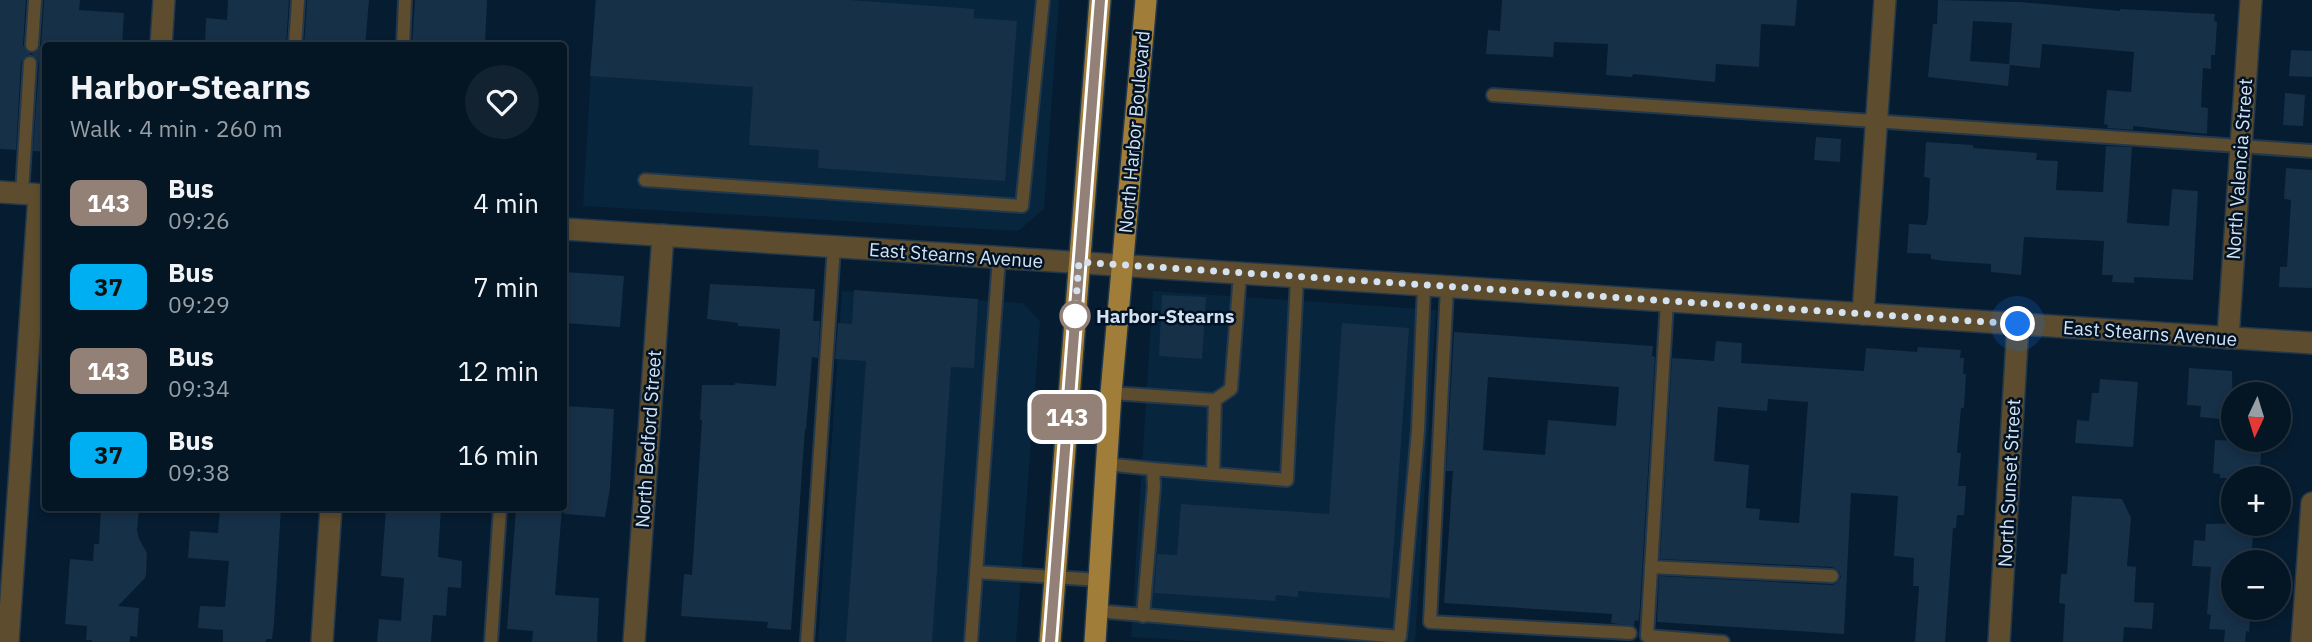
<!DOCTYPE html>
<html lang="en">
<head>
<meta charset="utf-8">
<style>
  :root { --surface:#041524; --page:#122231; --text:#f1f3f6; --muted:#979fa6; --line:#253441 }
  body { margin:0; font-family:"IBM Plex Sans",sans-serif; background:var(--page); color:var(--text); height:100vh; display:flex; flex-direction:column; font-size:26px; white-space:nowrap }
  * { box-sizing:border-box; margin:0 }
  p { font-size:23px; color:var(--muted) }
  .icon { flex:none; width:38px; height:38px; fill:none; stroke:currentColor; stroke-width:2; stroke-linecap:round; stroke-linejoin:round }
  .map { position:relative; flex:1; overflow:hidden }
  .panel { position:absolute; left:42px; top:42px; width:525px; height:469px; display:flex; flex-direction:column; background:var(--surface); border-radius:7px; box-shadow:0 4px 10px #0003,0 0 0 2px var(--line) }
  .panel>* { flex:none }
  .badge { padding:0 14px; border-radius:10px; font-size:24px; line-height:46px }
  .needle { width:46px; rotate:184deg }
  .fabs { position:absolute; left:2221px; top:382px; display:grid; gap:14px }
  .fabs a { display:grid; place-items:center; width:70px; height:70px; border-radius:50%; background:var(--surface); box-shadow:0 4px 10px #0003,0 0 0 2px var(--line); font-size:35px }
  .you { position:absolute; width:35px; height:35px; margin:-18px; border:5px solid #fff; border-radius:50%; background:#1a73e8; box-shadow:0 0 0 10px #1a73e833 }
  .map>.badge { position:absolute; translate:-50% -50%; box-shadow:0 0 0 4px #fff }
  .round { display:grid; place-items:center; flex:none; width:74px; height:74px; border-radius:37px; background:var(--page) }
  .overview { display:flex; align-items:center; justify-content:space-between; height:119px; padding:0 28px }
  h1 { font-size:33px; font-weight:700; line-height:52px }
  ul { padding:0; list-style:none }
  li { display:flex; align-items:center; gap:21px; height:84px; padding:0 28px }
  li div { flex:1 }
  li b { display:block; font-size:26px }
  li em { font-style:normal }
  li .badge { min-width:77px; font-weight:700; text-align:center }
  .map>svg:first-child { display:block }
</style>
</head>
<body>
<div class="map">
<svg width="2312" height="642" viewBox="0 0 2312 642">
  <rect width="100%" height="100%" fill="#061c30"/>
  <g fill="#08253e">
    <polygon points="595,0 1059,0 1044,209 1018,231 583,206"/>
    <polygon points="842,291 1023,303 1040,321 1016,642 818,642"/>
    <polygon points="1153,291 1436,310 1415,642 1208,642 1131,637"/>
  </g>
  <g fill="#163048" fill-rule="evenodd">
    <polygon points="0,0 26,0 23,45 25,49 31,54 36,52 41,46 44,0 80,0 79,10 124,13 122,46 46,43 46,152 33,151 39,64 37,59 31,54 26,56 21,62 16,150 0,149"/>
    <polygon points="228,0 289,0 286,46 205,46 206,18 227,20"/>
    <polygon points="307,0 369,0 365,46 304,46"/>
    <polygon points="415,0 487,0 485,46 412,46"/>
    <polygon points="596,0 850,0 974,9 974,18 1017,21 1005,181 818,168 819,150 749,145 753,87 590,76"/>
    <polygon points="1502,0 1797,0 1795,26 1761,24 1759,67 1716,64 1715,82 1633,74 1632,77 1606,75 1608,44 1554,42 1553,57 1486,54 1488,30 1500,31"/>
    <path d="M1938,0L2020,2L2120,11V9L2215,14L2214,21L2217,22L2215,55H2211V69L2203,68L2201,107L2208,108L2207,134L2133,126V130L2107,128L2108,125L2104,124L2107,90L2131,92L2134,52L2042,44L2040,68L2010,65L2008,86L1928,77L1933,24H1937ZM1973,21L2012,23L2009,64L1970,61Z"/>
    <polygon points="2291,50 2312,51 2312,77 2289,76"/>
    <polygon points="2285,93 2305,95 2303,126 2283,125"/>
    <polygon points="1816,137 1841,139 1840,162 1814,160"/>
    <polygon points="1926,142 1973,145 1973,148 2037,153 2036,160 2058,161 2056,190 2103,192 2106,146 2132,147 2127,223 2169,226 2172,189 2198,191 2193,280 2134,277 2134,283 2112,282 2113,275 2102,275 2104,241 2024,237 2021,275 1991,272 1991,264 1944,261 1931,259 1931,254 1907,253 1909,224 1926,225 1928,218 1930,178 1924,177"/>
    <polygon points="2286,168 2312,170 2312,288 2279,287 2280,267 2287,267 2291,200 2284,199"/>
    <polygon points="564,272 624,276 620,327 564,323"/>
    <polygon points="710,284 815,289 813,321 820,321 818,358 812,357 806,429 805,429 791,630 767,628 768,622 681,616 684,574 692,575 702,420 700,420 702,385 735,385 735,383 776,386 780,329 738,326 738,323 707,319"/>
    <polygon points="854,290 978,299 974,368 951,367 932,642 846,642 866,361 835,359 838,323 852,324"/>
    <polygon points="1162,295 1206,297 1202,359 1159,356"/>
    <polygon points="1342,323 1409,328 1390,598 1298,591 1298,597 1276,595 1275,601 1154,593 1157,554 1177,555 1181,504 1329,514"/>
    <path d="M1454,332L1653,346L1652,356L1655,357L1639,621L1635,620L1634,626L1611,623L1612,614L1444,603L1453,471H1446ZM1488,377L1619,387L1616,426L1548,420L1545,455L1483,450Z"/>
    <path d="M1716,341L1742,343L1741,363L1864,371L1866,348L1917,352L1918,347L1961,350L1960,358H1964L1963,374H1966L1964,408H1961L1957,453H1961L1958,486H1966L1964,515H1957L1956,528H1953L1945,642H1915L1919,586H1913L1914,558L1894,556L1898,496L1851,493L1844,634L1657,622L1659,576L1832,585L1837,583L1841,577L1839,571L1832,567L1660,559L1672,358L1714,361ZM1768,399L1808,402L1799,523L1759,520L1760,509L1746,508L1749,465L1714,461L1718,407L1767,411Z"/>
    <polygon points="2189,368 2232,371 2233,420 2200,417 2201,406 2187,405"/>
    <polygon points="2100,379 2138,382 2133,447 2075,443 2077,420 2089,421 2092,393 2099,393"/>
    <polygon points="564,406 614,409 610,488 605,517 564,514"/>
    <polygon points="2215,440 2262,442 2259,478 2220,478 2220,474 2213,473"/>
    <polygon points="2072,496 2122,499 2131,518 2127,566 2136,567 2134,602 2154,603 2152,629 2124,627 2123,642 2063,642 2065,604 2059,603 2061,574 2067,574"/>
    <polygon points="101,508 139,508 137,530 139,539 147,553 146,574 145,578 118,606 139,608 137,637 130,636 130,642 92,642 92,640 86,640 87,626 65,624 70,559 93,561 94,544 99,544"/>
    <polygon points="220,508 281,508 274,623 272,639 266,639 266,642 223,642 223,630 198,628 200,606 225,607 229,561 188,558 190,531 218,533"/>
    <polygon points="386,508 441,508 438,557 462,561 461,588 448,587 446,616 433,615 431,642 377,642 379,619 401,621 404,578 381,576"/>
    <polygon points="516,508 562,508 555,595 599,598 597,642 532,642 533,631 507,629"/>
    <polygon points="2254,523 2251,562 2233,562 2233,607 2251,607 2249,632 2246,631 2245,642 2224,642 2225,630 2209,629 2211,615 2207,614 2211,567 2192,566 2194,540 2205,541 2206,524"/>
  </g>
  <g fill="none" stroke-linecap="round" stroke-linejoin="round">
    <defs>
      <g id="service">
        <polyline points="32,45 35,0"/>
        <polyline points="295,46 298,0"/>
        <polyline points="403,46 405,0"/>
        <polyline points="1493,95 2312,151"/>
        <polyline points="645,180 1022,206 1043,0"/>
        <polyline points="22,193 30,63"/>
        <polyline points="1447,288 1430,622 1630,633"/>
        <polyline points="1667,302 1647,636 1723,642"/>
        <polyline points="1111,393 1215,400 1213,474"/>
        <polyline points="1215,400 1231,389 1240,274"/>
        <polyline points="1106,464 1153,469"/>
        <polyline points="1651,567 1832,576"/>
        <polyline points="976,572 1099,580"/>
        <polyline points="1097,611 1400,637 1418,430 1424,286"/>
        <polyline points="1143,616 1154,486 1153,469 1287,480 1297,278"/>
        <polyline points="491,642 500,508"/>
        <polyline points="807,642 834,247"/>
        <polyline points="971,642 999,258"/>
      </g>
      <g id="minor">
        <polyline points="161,46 164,0"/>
        <polyline points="0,192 46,195"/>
        <polyline points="564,229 2312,343"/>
        <polyline points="1863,314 1885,0"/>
        <polyline points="2228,338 2251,0"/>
        <polyline points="8,642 39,195"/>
        <polyline points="322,642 331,508"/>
        <polyline points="634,642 663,235"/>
        <polyline points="1999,642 2018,324"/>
        <polyline points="2302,642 2312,503"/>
      </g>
      <g id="primary">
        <polyline points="1050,642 1100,0"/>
        <polyline points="1095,642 1111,393 1146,0"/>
      </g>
    </defs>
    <use href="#service" stroke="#23384b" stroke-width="16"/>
    <use href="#minor" stroke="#23384b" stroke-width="24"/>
    <use href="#primary" stroke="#23384b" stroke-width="24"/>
    <use href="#service" stroke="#5d4c2d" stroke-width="12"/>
    <use href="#minor" stroke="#5d4c2d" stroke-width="21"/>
    <use href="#primary" stroke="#a07d38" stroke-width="21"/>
  </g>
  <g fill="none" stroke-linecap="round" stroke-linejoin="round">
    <defs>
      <polyline id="line" points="1050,642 1100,0"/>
    </defs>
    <use href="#line" stroke="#fff" stroke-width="16"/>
    <use href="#line" stroke="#938177" stroke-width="10"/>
    <polyline stroke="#d4e2f0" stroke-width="7" stroke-dasharray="0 12.6" points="1075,316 1079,262 2018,324"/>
  </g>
  <circle fill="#fff" stroke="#938177" stroke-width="3.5" cx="1075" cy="316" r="14"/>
  <g text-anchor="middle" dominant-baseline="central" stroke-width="5" stroke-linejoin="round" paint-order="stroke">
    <g font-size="19" fill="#d4e2f0" stroke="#001326">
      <text transform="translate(1134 132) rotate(-85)">North Harbor Boulevard</text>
      <text transform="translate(2239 169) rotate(-86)">North Valencia Street</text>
      <text transform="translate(956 255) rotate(4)">East Stearns Avenue</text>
      <text transform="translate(2150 333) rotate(4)">East Stearns Avenue</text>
      <text transform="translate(648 439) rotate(-86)">North Bedford Street</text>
      <text transform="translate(2009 483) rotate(-87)">North Sunset Street</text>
    </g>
    <g font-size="19" font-weight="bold" fill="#d4e2f0" stroke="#001326" text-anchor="start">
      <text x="1096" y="316">Harbor-Stearns</text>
    </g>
  </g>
</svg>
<div class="fabs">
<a><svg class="needle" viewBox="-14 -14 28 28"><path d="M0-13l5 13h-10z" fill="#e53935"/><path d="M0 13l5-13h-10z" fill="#979fa6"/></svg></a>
<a>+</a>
<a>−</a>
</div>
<div class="you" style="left:2018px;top:324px"></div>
<b class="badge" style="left:1067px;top:417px;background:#938177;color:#fff">143</b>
<section class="panel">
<div class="overview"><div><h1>Harbor-Stearns</h1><p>Walk · 4 min · 260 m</p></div><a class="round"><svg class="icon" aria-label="heart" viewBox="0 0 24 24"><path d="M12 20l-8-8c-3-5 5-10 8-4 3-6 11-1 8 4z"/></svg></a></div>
<ul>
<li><span class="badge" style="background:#938177;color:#fff">143</span><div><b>Bus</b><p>09:26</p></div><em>4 min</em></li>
<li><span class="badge" style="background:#00aff2;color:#111">37</span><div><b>Bus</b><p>09:29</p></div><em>7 min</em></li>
<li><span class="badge" style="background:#938177;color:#fff">143</span><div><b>Bus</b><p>09:34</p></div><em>12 min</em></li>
<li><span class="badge" style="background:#00aff2;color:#111">37</span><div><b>Bus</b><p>09:38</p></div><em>16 min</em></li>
</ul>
</section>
</div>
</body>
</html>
